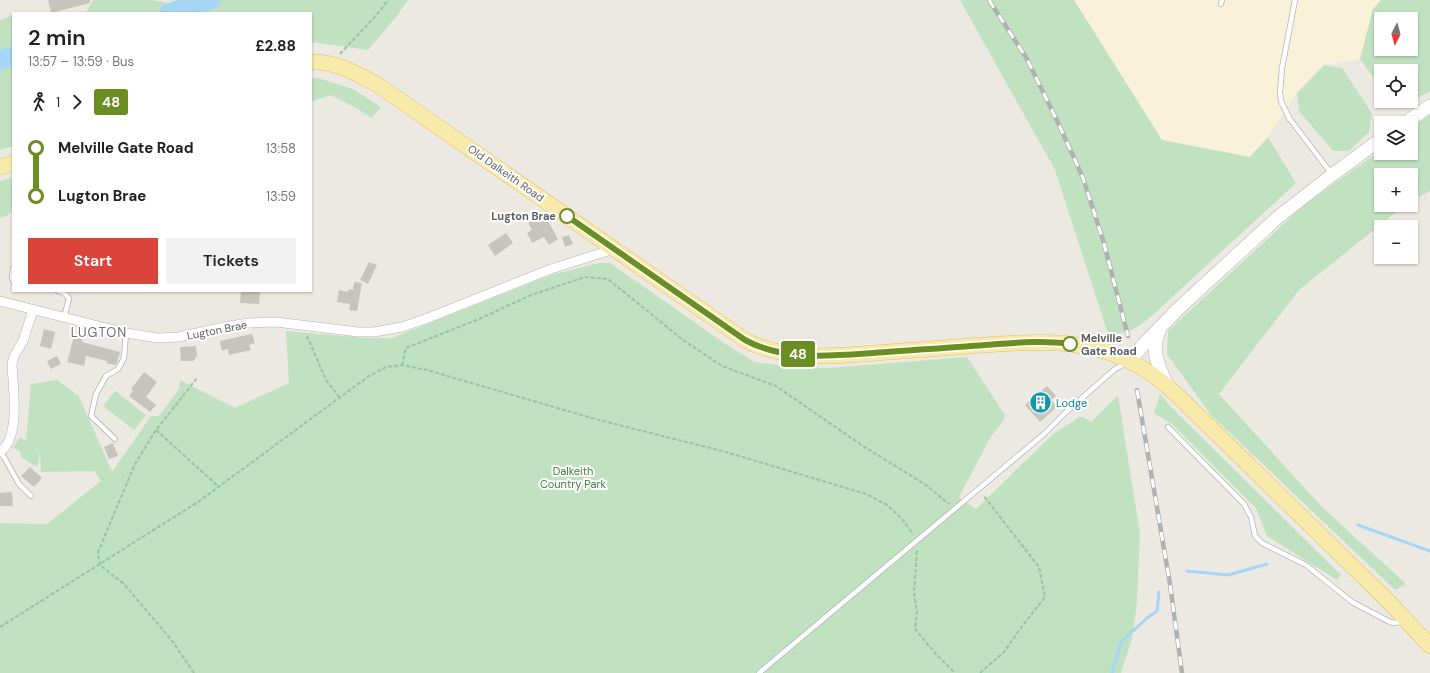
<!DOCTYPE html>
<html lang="en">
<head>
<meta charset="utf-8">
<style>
  :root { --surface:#fff; --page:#f2f2f2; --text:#202124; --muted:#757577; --accent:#da443a }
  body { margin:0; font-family:"DM Sans",sans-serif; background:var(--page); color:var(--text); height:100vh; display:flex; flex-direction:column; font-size:15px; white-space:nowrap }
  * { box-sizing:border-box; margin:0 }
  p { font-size:13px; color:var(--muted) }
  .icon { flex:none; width:22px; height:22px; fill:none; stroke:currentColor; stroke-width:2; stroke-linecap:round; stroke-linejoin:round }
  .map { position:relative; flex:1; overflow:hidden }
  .side { position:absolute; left:12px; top:12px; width:300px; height:280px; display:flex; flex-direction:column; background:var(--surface); border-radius:0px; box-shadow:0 1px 3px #0004 }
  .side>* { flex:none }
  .badge { padding:0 8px; border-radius:3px; font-size:14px; line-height:26px }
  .needle { width:26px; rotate:186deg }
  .tools { position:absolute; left:1374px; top:12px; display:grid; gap:8px }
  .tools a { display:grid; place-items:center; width:44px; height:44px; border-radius:0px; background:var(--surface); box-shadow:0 1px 3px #0004; font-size:20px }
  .map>.badge { position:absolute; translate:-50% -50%; box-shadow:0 0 0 2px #fff }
  .legs { display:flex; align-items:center; gap:6px; height:44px; padding:0 16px; font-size:13px }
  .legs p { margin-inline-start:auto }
  .summary { display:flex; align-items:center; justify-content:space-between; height:68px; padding:0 16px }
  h1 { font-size:22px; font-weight:600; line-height:30px }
  .action { display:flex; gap:8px; margin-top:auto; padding:8px 16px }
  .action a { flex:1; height:46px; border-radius:0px; background:var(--accent); color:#fff; font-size:16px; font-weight:600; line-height:46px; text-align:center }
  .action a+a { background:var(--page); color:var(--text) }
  ul { padding:0 16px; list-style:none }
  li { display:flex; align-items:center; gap:14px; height:48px; font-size:15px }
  li i { display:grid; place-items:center; width:6px; height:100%; margin:0 5px; background:currentColor }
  li i::after { content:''; width:10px; height:10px; margin:-5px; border:3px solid; border-radius:50%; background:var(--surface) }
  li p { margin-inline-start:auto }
  li:first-child i { background:linear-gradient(#0000 50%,currentColor 0) }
  li:last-child i { background:linear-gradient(currentColor 50%,#0000 0) }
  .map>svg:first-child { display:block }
</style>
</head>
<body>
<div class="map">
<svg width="1430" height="673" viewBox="0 0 1430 673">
  <rect width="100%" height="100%" fill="#ece9e2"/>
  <polygon fill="#faf2d8" points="1074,0 1381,0 1373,9 1360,59 1324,65 1297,93 1268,137 1250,157 1162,140"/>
  <g fill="#c1e2c0" fill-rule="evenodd">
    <polygon points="93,0 151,0 169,3 176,0 408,0 396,17 368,50 311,42 311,13 86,13"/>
    <path d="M960,0H1074L1162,140L1250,157L1268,137L1296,183L1155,313C1139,327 1130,334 1108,334L1055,170Z"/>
    <path d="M1381,0H1430V91L1409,103L1406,101H1411V71H1381V88L1360,59L1373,9ZM1381,19H1411V49H1381Z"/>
    <polygon points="13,15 13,146 0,150 0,20"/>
    <polygon points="1324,65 1342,68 1372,113 1369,132 1349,151 1333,151 1299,111 1297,93"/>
    <polygon points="318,78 353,89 381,107 371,118 358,109 331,95 311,102 311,79"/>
    <polygon points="1430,115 1430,191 1411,201 1411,175 1381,175 1381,205 1405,205 1299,290 1219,394 1322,507 1406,584 1395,590 1210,414 1167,354 1168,331 1304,205 1381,150 1381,153 1411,153 1411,128"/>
    <polygon points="13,177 13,210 7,216 0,218 0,181"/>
    <polygon points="599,263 610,263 727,345 755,362 786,366 828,368 967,357 1005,415 1004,420 990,438 959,497 976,509 1053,434 1074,421 1078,417 1083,417 1091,422 1118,395 1140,534 1137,602 1132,639 1121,673 0,673 0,523 47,524 101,481 94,471 41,472 40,451 30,445 40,452 38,466 33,465 21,457 20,451 13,448 20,437 26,441 31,384 57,380 79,396 112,472 151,416 159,416 179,389 180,380 235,408 289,383 286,331 366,338 392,338 551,275"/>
    <polygon points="115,391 146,415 134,430 103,406"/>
    <polygon points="1160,394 1170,406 1341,575 1337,580 1267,536 1256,508 1172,424 1154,413"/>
  </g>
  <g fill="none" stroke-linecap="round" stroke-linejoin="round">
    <g stroke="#a6d5f7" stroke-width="3">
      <polyline points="1358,525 1430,551"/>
      <polyline points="1187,571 1228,575 1267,564"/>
      <polyline points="1112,673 1121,642 1147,618 1157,611 1159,592"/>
    </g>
    <g stroke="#a6d5f7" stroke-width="19">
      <polyline points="169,13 211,0"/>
      <polyline points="0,60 13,56"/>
    </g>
  </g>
  <g fill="#c7c4be">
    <polygon points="48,0 90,0 90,3 51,13"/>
    <polygon points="546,217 558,239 549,245 544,237 532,243 527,233 532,230 528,223 537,218 539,221"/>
    <polygon points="506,233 513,243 495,256 488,245"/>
    <polygon points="569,235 573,244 565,247 562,237"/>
    <polygon points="369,262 377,265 368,284 360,280"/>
    <polygon points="354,282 362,283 357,311 349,310 350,304 337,302 339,290 348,292 349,289 353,290"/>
    <polygon points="241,291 260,292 259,304 240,303"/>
    <polygon points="44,329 55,332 51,349 40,346"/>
    <polygon points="252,334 255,343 249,345 251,350 229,355 228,349 222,351 220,341"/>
    <polygon points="74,336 83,338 82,342 120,352 116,365 106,363 107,361 86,356 84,366 67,362"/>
    <polygon points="196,346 197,356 193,361 181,361 180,347"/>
    <polygon points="57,356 61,364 51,369 47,361"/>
    <polygon points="144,372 157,382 146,397 156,405 150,412 129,396 133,391 131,389"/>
    <polygon points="1047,386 1056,396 1051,400 1057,407 1040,422 1025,405"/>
    <polygon points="113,443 118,456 109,459 104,447"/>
    <polygon points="30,467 42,478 34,487 21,476"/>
    <polygon points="12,492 13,506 0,506 0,493"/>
  </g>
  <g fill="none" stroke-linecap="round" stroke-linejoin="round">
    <defs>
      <g id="lane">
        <polyline points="1295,0 1282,68 1280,92 1281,101 1289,118 1331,173"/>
        <polyline points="1221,4 1222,0"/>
        <polyline points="13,268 12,278 13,281"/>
        <polyline points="58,291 63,292 69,298 64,318"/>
        <polyline points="1168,427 1244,504 1251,517 1255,536 1262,543 1306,565 1352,602 1390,622 1395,623 1404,621"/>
        <polyline points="115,439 91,416 96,394 106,376 118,369 124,358 126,333"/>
        <polyline points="0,452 4,457 19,484 31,496"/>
        <polyline points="759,673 1044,434 1065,413 1115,369 1125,364"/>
      </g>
      <g id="street">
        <polyline points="0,301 126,333 158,338 179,337 229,326 249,323 276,322 358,332 374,332 402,327 428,318 551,269 614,249"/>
        <path d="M0,452C21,438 13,387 12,364L14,356L23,341L33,310"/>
      </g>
      <g id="secondary">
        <polyline points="1405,123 1430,106"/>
        <path d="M1160,329C1149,350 1159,367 1168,387"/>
        <polyline points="1130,361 1144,344 1177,310 1277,218 1332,175 1381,139"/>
      </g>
      <g id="primary">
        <path d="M311,62C336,61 357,74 378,85L745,340C780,359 824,357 863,354C898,351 934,349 969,346C1022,342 1080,336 1129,361C1149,370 1165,383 1180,398L1388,601L1430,646"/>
        <polyline points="0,167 13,163"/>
      </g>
    </defs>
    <use href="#lane" stroke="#b2b4b8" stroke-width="6"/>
    <use href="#street" stroke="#b2b4b8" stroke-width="10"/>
    <use href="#secondary" stroke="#b1b5b8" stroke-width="14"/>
    <use href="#primary" stroke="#e5be62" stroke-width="16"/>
    <g stroke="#9ac2a5" stroke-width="2" stroke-dasharray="4 2" stroke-linecap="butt">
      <path d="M340,54C356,36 374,20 388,0"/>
      <polyline points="307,336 326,380 340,398"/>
      <polyline points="402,365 406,348 479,319 531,295 585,277 608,279 683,340 722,366 776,386 863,446 926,485 949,504"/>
      <polyline points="156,430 219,487"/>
      <polyline points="917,551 914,592 917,614 915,629 935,653 955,673"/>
      <polyline points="0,627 198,502 369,376 386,367 402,365 427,370 595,419 726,452 866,494 887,505 902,519 913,534"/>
      <polyline points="194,673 173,642 124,584 100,565 98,552 135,464 156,430 197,378"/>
      <polyline points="980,673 1004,652 1023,625 1045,597 1039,567 983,495"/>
    </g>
    <use href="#lane" stroke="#fff" stroke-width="4.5"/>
    <use href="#street" stroke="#fff" stroke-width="9"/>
    <use href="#secondary" stroke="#fff" stroke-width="13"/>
    <use href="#primary" stroke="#f8eaab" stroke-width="15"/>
    <defs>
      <g id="rail">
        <polyline points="989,0 1027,59 1060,127 1083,178 1103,240 1128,336"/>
        <polyline points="1137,390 1170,584 1182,673"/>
      </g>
    </defs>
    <use href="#rail" stroke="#b0b1b1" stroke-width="4.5"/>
    <use href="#rail" stroke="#fff" stroke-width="3" stroke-dasharray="9" stroke-linecap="butt"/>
  </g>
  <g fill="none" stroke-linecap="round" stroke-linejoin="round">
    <defs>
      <path id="line-1" d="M567,216L745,340C783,361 831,356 873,353C910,350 948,348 985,345C1013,343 1042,340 1070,344"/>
    </defs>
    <use href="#line-1" stroke="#fff" stroke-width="9"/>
    <use href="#line-1" stroke="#6b8e23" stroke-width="6"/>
  </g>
  <defs>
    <symbol id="building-disc" viewBox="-11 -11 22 22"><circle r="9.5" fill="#0f9aa8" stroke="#fff"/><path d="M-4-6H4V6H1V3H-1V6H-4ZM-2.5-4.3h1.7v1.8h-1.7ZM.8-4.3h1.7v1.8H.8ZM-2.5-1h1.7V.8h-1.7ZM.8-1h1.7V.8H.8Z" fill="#fff"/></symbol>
  </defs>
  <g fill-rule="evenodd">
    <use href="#building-disc" x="1028" y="390" width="25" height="25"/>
  </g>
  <g fill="#fff" stroke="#6b8e23" stroke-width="2">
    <circle cx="567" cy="216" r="7"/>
    <circle cx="1070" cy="344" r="7"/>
  </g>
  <g text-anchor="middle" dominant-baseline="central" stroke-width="4" stroke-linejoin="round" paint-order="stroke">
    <g font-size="11" fill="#5a5e61" stroke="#fff">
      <text transform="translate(506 173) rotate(35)">Old Dalkeith Road</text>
      <text transform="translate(217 330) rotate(-11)">Lugton Brae</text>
    </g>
    <g font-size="11" font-weight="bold" fill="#5a5e61" stroke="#fff" text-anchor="end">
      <text x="556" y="216">Lugton Brae</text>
      <text x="1081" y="338" text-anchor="start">Melville<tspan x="1081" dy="13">Gate Road</tspan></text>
    </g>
    <g font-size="11" fill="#0d838f" stroke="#fff" text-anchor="start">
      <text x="1056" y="403">Lodge</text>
    </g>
    <g font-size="11" fill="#3b803d" stroke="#fff">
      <text x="573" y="471">Dalkeith<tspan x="573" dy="13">Country Park</tspan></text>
    </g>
    <g font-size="13" letter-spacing="1" fill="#6b7073" stroke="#fff">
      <text x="99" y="332">LUGTON</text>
    </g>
  </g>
</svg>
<div class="tools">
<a><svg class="needle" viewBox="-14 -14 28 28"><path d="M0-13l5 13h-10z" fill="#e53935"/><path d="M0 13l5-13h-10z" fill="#757577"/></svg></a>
<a><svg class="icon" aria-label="locate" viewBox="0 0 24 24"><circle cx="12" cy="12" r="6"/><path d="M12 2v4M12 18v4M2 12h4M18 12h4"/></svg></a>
<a><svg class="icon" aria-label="layers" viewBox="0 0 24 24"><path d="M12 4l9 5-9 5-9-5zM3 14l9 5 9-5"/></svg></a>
<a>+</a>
<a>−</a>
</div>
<b class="badge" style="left:798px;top:354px;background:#6b8e23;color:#fff">48</b>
<section class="side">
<div class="summary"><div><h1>2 min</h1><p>13:57 – 13:59 · Bus</p></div><b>£2.88</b></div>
<div class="legs"><svg class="icon" aria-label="walk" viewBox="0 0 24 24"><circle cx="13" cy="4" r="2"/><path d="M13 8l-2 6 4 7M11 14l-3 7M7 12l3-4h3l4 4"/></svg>1<svg class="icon" aria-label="forward" viewBox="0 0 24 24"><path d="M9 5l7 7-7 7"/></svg><b class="badge" style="background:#6b8e23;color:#fff">48</b></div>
<ul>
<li><i style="color:#6b8e23"></i><b>Melville Gate Road</b><p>13:58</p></li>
<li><i style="color:#6b8e23"></i><b>Lugton Brae</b><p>13:59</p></li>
</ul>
<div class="action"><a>Start</a><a>Tickets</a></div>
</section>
</div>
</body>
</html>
